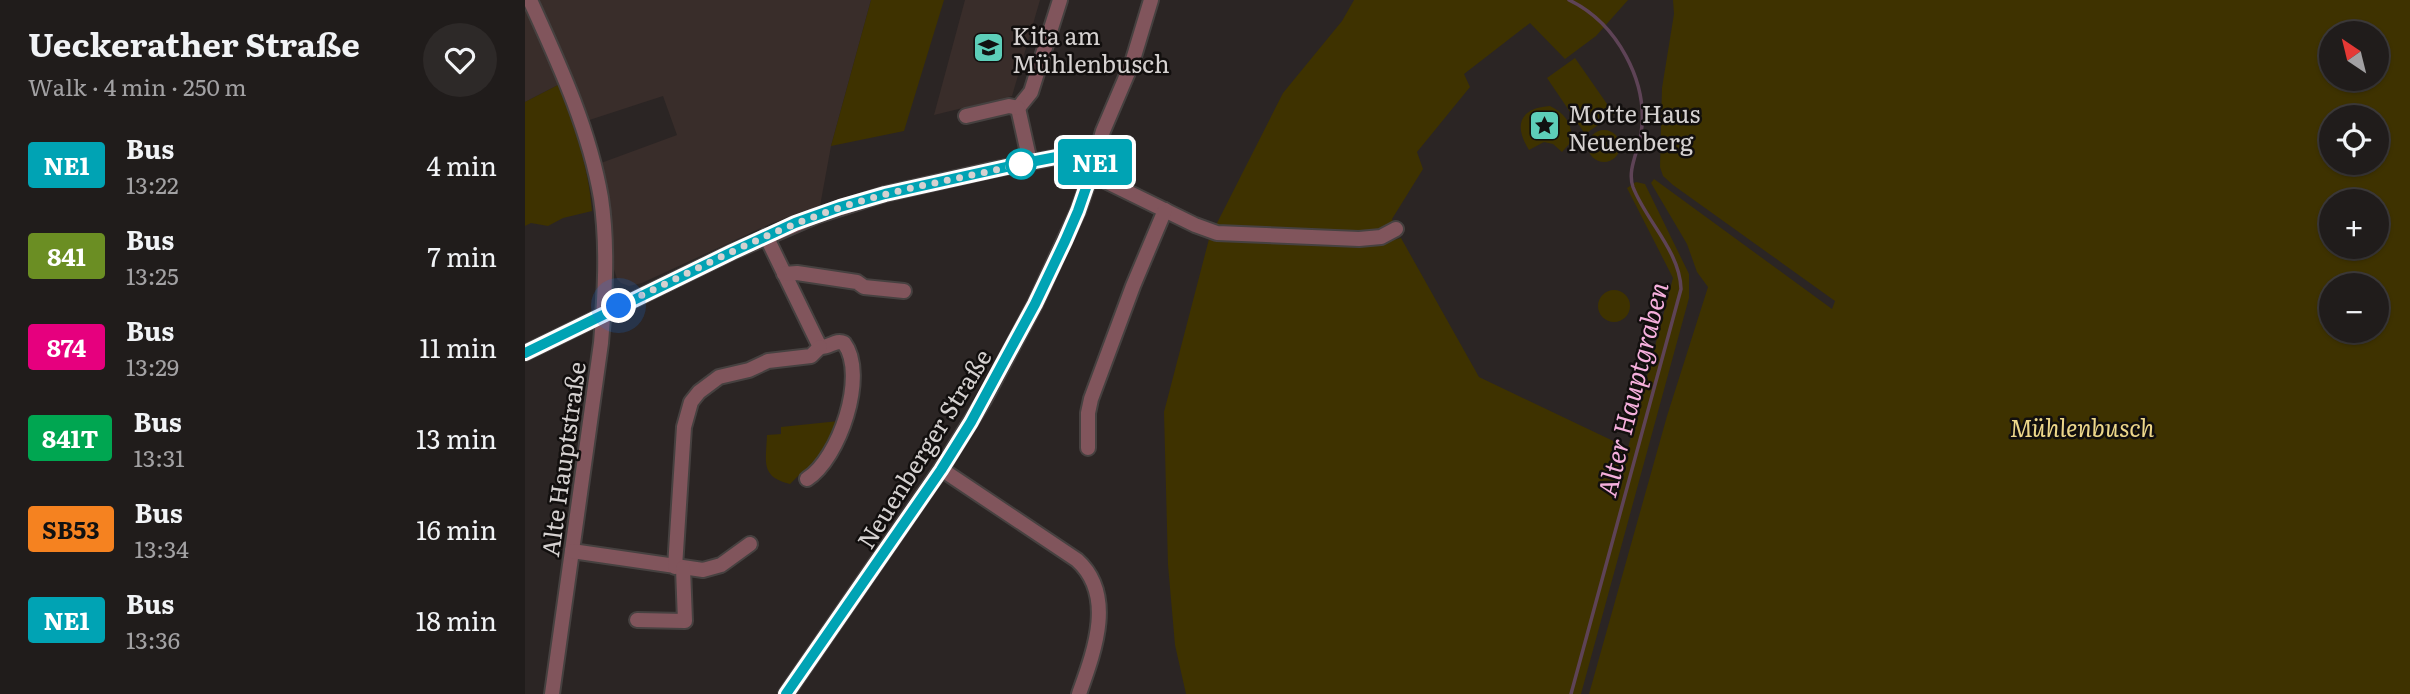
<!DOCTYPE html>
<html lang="en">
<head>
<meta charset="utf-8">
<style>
  :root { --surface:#201c1b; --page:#2d2928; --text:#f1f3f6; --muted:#a2a1a3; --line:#3d3a3a }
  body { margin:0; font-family:Literata,serif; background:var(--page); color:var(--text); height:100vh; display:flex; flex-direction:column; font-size:26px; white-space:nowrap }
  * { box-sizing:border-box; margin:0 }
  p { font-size:23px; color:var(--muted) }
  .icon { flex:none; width:38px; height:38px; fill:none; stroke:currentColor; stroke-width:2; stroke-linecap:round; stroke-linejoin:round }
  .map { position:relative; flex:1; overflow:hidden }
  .side { display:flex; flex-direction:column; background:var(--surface); width:525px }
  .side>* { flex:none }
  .badge { padding:0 14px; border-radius:5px; font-size:24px; line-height:46px }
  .needle { width:46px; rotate:325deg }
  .tools { position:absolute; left:1794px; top:21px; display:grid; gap:14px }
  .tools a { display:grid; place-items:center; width:70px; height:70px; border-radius:50%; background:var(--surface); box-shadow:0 2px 5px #0004,0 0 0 2px var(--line); font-size:35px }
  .you { position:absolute; width:35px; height:35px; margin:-18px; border:5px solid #fff; border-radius:50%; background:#1a73e8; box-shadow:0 0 0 10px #1a73e833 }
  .map>.badge { position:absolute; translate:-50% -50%; box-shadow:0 0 0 4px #fff }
  .round { display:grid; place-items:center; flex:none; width:74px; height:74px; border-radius:37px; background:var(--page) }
  .overview { display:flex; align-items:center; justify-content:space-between; height:119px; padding:0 28px }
  h1 { font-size:33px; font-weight:700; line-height:52px }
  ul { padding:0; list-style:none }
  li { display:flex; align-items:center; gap:21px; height:91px; padding:0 28px }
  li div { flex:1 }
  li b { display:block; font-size:26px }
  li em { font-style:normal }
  li .badge { min-width:77px; font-weight:700; text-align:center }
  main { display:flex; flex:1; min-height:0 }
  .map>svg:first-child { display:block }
</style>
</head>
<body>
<main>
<section class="side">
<div class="overview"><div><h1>Ueckerather Straße</h1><p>Walk · 4 min · 250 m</p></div><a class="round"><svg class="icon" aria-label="heart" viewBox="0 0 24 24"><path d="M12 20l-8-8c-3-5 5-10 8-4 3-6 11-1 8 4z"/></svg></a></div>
<ul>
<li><span class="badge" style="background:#00a3b4;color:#fff">NE1</span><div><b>Bus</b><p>13:22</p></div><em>4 min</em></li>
<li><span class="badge" style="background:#6b8e23;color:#fff">841</span><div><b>Bus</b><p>13:25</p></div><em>7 min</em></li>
<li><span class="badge" style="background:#e6007e;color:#fff">874</span><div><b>Bus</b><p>13:29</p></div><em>11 min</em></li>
<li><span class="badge" style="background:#00a651;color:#fff">841T</span><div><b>Bus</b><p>13:31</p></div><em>13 min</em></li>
<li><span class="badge" style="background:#f58220;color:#111">SB53</span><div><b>Bus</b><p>13:34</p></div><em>16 min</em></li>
<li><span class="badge" style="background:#00a3b4;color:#fff">NE1</span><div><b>Bus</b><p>13:36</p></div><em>18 min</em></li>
</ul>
</section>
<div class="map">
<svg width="1885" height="694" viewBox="0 0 1885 694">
  <rect width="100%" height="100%" fill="#2b2524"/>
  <g fill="#392d2a">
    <polygon points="0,0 346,0 306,146 295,206 245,224 117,283 104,286 96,283 92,279 88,266 84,195 76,163 152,135 138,96 49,125 33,85 0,102"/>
    <polygon points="440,0 515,0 487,96 409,115"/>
  </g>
  <g fill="#3e3200" fill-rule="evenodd">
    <polygon points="346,0 419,0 379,131 306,146"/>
    <polygon points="829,0 1103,0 1071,36 1040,59 1005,23 939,74 945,87 892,152 898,169 867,219 868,222 864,229 852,233 690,227 758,93 817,21"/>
    <path d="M1148,0H1885V694H1064L1142,416L1183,287L1172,272L1162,244L1126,183L1129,179L1307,309L1310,301L1148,185L1138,176L1135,167L1137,88L1149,14ZM1806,33H1852V79H1806ZM1806,117H1852V163H1806ZM1806,201H1852V247H1806ZM1806,285H1852V331H1806Z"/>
    <polygon points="1050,58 1089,114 1060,134 1022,78"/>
    <path d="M33,85C49,125 64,168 67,211L38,218L23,226L6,223L0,226V102Z"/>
    <path d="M1025,106C1041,114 1048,124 1046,142L1037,152L1028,144L1019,142L1004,150C988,125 995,108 1025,106Z"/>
    <circle cx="1079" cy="146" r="16"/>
    <polygon points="1111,182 1120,184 1164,274 1164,298 1056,694 661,694 650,645 643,565 639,412 684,239 850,245 876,238 954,377 1103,448 1148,278 1102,188"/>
    <circle cx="1089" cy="306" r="16"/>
    <path d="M314,421L290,468L276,473L265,484C235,477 241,462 242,435L256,434V427Z"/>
  </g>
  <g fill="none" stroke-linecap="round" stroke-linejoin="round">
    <path stroke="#5e4356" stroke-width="3.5" d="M1044,0C1092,23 1124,82 1116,134C1113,152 1102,170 1108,187C1121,221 1155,251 1156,289L1046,694"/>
    <defs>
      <g id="minor">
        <path d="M5,0C34,64 64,128 76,198C83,245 80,296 76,343L27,694"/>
        <polyline points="493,108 506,92 535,0"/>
        <polyline points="493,108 505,162"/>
        <polyline points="441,116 484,106 493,108"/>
        <polyline points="566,174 670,225 692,233 834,239 856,237 871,229"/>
        <path d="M241,236L295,347C304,348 311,339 319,343C343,375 314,459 282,479"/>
        <polyline points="259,274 272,273 332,282 339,287 379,291"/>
        <polyline points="0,353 207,252 291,216 360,194 466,170 552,153 572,156"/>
        <polyline points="563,448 563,413 566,399 608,286 640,210"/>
        <path d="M416,469L552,560C591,595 569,652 554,694"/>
        <polyline points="47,551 178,570 196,565 225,544"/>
        <polyline points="150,567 159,427 166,402 174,392 194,377 224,370 243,361 286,356 295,347"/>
        <polyline points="112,620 160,621 158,568"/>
        <polyline points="261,694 416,469 459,400 510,304 553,211 566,174 578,131 607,63 626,0"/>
      </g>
    </defs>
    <use href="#minor" stroke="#464140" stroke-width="18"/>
    <use href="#minor" stroke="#81555c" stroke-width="14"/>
  </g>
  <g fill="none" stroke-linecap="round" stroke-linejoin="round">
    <defs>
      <polyline id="line" points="0,353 207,252 270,223 315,207 360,194 495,164 552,153 572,156 553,211 540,241 510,304 446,422 416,470 261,694"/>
    </defs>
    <use href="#line" stroke="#fff" stroke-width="16"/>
    <use href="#line" stroke="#00a3b4" stroke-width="10"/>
    <path stroke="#d5d1d0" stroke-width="7" stroke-dasharray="0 12.6" d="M94,306C167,272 238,233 314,208C373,188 435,179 496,164"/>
  </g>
  <defs>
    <symbol id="school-square" viewBox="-11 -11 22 22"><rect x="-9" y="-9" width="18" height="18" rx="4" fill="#5dceb9" stroke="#120f0e"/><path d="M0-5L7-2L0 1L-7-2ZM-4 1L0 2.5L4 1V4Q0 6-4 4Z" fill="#111"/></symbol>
    <symbol id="sight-square" viewBox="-11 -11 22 22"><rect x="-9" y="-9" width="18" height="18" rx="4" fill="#5dceb9" stroke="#120f0e"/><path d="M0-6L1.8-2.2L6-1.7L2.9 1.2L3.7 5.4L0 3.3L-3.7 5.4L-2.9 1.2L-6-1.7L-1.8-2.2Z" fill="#111"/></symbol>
  </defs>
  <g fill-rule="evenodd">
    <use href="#school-square" x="446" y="30" width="35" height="35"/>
    <use href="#sight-square" x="1002" y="108" width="35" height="35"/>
  </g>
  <circle fill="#fff" stroke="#00a3b4" stroke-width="3.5" cx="496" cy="164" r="14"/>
  <g text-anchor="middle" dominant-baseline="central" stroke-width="5" stroke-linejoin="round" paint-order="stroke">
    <g font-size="24" fill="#d5d1d0" stroke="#120f0e" text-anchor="start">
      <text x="487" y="34">Kita am<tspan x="487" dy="28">Mühlenbusch</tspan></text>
      <text x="1043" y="112">Motte Haus<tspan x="1043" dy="28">Neuenberg</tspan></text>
    </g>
    <g font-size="24" font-style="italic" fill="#edd78a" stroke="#120f0e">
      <text x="1557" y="426">Mühlenbusch</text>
    </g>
    <g font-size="24" fill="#d5d1d0" stroke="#120f0e">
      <text transform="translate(398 448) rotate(-58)">Neuenberger Straße</text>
      <text transform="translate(37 459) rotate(-82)">Alte Hauptstraße</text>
    </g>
    <g font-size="26" font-style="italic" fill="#f5afdc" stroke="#120f0e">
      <text transform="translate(1106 389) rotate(-76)">Alter Hauptgraben</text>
    </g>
  </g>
</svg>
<div class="tools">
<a><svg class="needle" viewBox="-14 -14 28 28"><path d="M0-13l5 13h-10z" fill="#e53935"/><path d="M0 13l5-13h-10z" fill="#a2a1a3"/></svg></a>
<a><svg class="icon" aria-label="locate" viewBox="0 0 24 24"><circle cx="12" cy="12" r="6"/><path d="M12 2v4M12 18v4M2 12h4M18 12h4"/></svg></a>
<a>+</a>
<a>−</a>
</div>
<div class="you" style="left:94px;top:306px"></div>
<b class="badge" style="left:570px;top:162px;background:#00a3b4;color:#fff">NE1</b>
</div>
</main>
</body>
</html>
